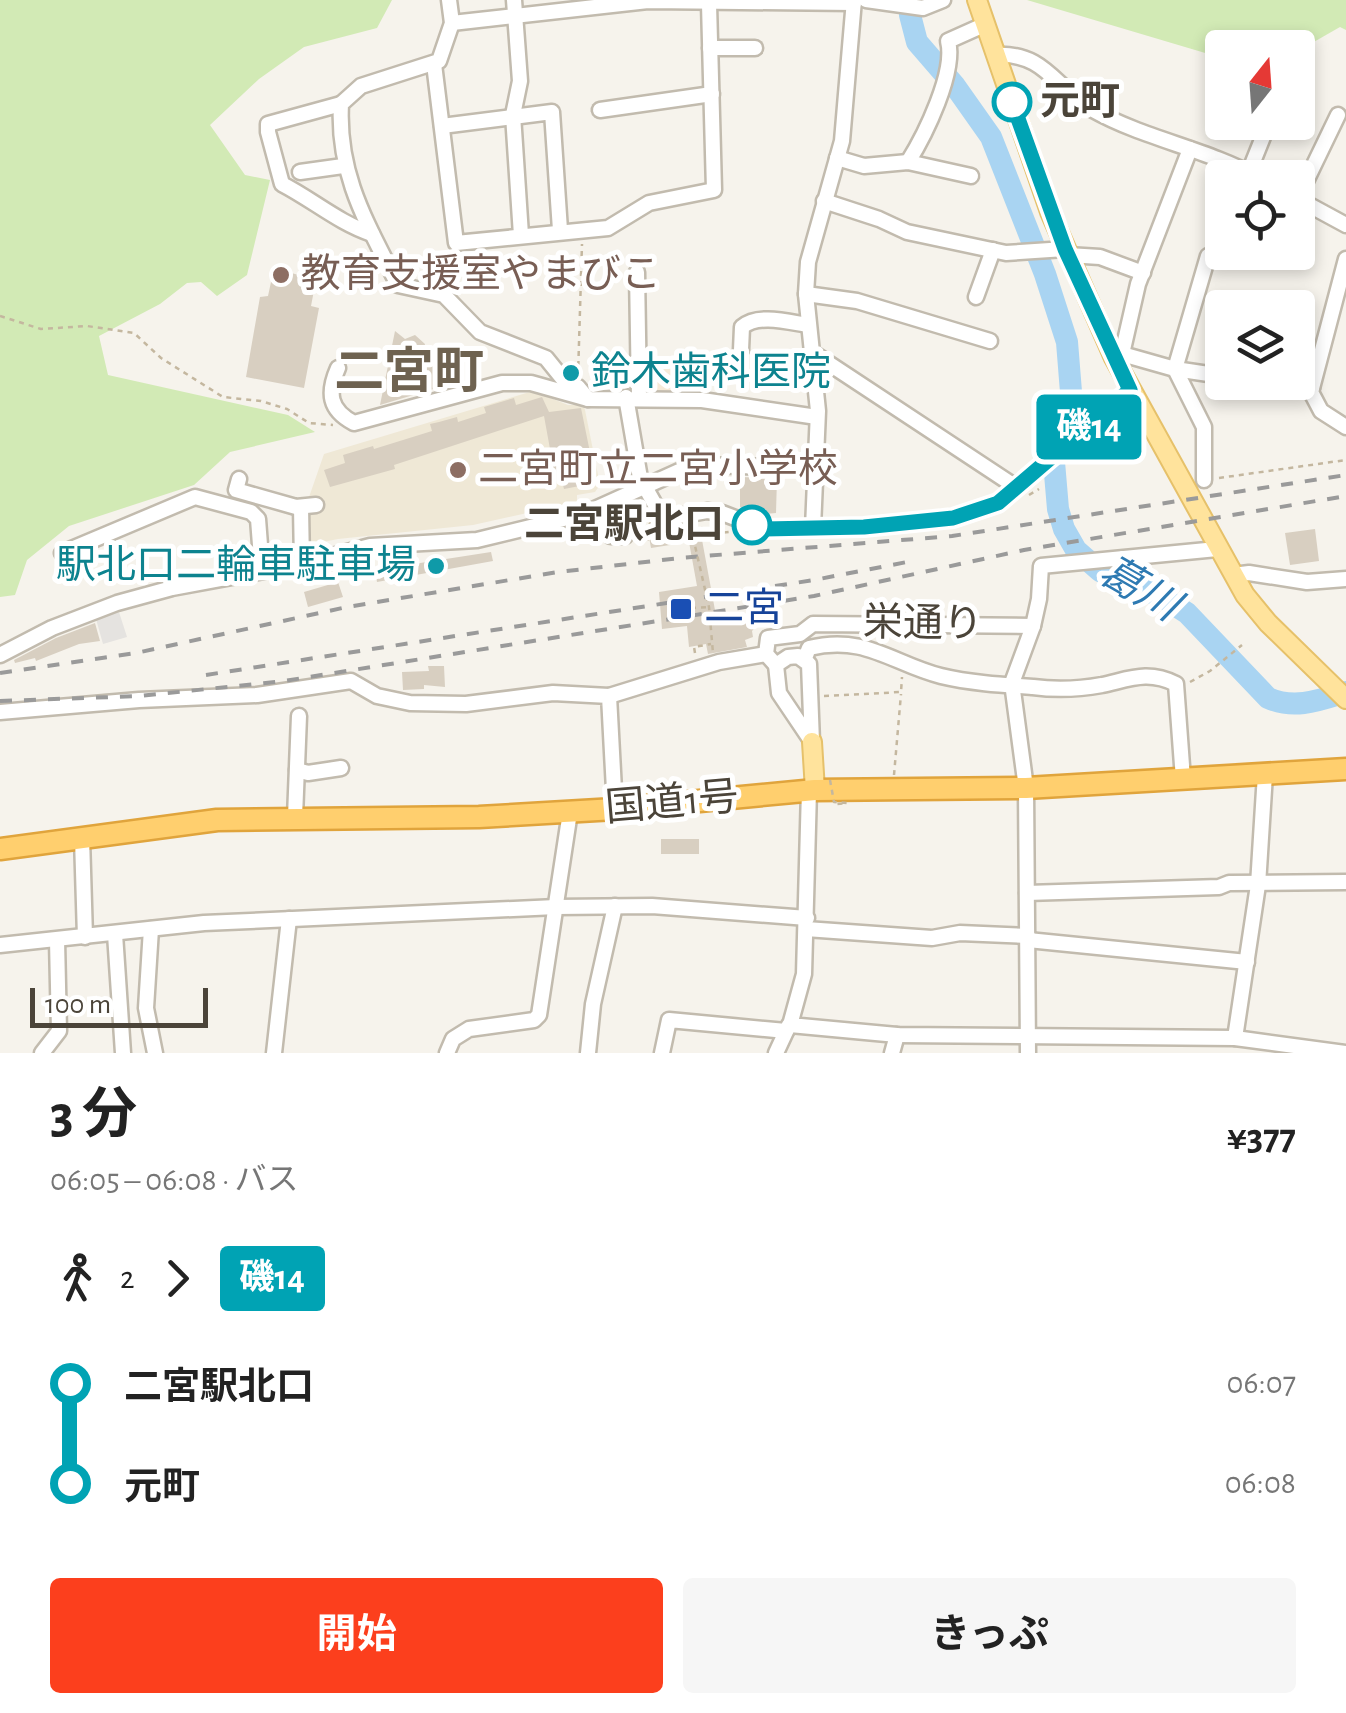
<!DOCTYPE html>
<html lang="ja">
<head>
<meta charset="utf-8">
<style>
  :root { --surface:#fff; --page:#f6f6f6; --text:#222; --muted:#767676; --accent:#fc3f1d }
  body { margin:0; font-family:"Alegreya Sans","Noto Sans JP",sans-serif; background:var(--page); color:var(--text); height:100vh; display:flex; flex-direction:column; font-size:38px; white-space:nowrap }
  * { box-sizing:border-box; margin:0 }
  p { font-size:32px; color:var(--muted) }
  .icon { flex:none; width:55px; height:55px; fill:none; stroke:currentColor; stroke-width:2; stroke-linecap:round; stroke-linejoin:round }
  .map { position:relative; height:1053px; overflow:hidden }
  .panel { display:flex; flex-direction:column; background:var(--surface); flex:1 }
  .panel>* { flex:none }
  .badge { padding:0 20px; border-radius:8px; font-size:35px; line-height:65px }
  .needle { width:65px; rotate:17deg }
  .tools { position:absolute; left:1205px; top:30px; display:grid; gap:20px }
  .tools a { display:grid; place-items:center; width:110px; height:110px; border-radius:10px; background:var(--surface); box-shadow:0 5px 15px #0003; font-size:50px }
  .scale { position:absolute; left:30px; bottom:25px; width:178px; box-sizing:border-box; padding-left:10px; border:5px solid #4b4439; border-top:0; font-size:28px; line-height:35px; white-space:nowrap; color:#4b4439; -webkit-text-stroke:8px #fff; paint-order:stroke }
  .map>.badge { position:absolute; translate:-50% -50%; box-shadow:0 0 0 5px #fff }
  .legs { display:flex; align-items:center; gap:15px; height:110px; padding:0 50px; font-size:32px }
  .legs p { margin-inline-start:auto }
  .overview { display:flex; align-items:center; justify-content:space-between; height:170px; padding:0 50px }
  h1 { font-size:55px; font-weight:700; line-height:75px }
  .cta { display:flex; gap:20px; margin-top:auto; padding:20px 50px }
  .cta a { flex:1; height:115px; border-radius:10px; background:var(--accent); color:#fff; font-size:40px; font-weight:700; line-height:115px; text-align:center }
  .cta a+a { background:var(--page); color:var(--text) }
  ul { padding:0 50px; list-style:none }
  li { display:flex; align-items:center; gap:35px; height:100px; font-size:38px }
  li i { display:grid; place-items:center; width:15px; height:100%; margin:0 12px; background:currentColor }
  li i::after { content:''; width:25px; height:25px; margin:-12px; border:8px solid; border-radius:50%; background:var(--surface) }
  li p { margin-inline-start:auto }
  li:first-child i { background:linear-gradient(#0000 50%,currentColor 0) }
  li:last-child i { background:linear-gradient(currentColor 50%,#0000 0) }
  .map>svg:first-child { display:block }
</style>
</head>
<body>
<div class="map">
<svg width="1346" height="1053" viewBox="0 0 1346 1053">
  <rect width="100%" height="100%" fill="#f6f3ec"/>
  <polygon fill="#f7ead8" points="649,369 678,369 678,393 650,393"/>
  <polygon fill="#efe8d6" points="533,391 568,405 584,405 600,485 595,492 577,495 577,502 473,525 338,539 308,545 308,500 324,454"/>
  <g fill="#d2eab5">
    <polygon points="0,0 392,0 377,28 304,47 259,79 210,125 245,175 270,180 247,275 217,296 201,282 187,283 160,304 99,336 108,375 288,415 315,432 230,452 194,485 69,526 27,560 15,595 0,597"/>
    <polygon points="1027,0 1346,0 1346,30 1340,27 1298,51 1298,48 1222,48 1222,58"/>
  </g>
  <polygon fill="#e5e3e0" points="119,612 127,637 103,644 96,619"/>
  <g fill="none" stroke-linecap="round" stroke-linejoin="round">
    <path stroke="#a9d4f2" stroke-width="22" d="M912,0L910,15L917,42L955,86L991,137L1045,274L1067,342L1071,392L1058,431L1054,462L1058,509L1064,529L1076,550L1100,571L1162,597L1187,613L1268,698C1295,710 1320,700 1346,692"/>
  </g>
  <g fill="#d8cfc1">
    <polygon points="274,268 316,280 311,306 319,308 304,388 246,377 260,297 268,296"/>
    <polygon points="395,331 405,339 415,335 425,344 423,354 443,372 440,387 380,405"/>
    <polygon points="542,397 549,412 581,408 595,477 589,478 590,484 564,489 562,481 556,482 544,416 394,465 395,469 330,487 324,470 345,463 343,455 373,446 374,449 432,431 430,424 439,422 457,417 458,422 486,413 484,407 514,398 516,405"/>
    <polygon points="740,477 777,478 776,513 765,514 766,509 740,507"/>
    <polygon points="700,529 717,621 758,615 760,622 752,631 753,637 745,640 747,647 708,654 706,644 689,647 687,626 662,629 659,592 697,586 689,542 651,548 649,537"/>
    <polygon points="1315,529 1319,561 1290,565 1285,533"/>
    <polygon points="491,552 493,561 377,582 375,570"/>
    <polygon points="338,582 343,597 308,607 304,592"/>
    <polygon points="95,623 100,641 79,644 36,661 35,658 15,663 14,660 56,638"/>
    <polygon points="428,666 444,666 445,687 424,685 424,689 403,690 402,672 429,671"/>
    <rect x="661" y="839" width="38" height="15"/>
  </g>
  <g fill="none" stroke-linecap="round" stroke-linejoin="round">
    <defs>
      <g id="minor">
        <path d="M449,0L452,23L439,61L361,86L341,104C337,175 367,223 398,285L444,295L480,332L546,358L567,384L578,387L588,399"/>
        <polyline points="514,0 520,81 513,115 521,235"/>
        <polyline points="866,0 923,8 943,0"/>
        <polyline points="452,23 648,1 854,3"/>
        <polyline points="710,48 755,48"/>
        <path d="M996,55C1045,52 1055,88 1093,110C1145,139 1207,149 1259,178"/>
        <polyline points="434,64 456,243 608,228 649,203 714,190 709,4"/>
        <path d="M341,104L268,124V132L282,184C313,200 339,223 372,234"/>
        <polyline points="600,110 712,94"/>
        <polyline points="442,126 552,112 560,230"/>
        <polyline points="837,158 864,166 908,162 971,176"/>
        <path d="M908,162C925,135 956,72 948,41L986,24"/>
        <polyline points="300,172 343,166"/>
        <polyline points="1247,177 1269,122"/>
        <polyline points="1298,198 1338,115"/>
        <polyline points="1298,199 1346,225"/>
        <polyline points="824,201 879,219 907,232 1006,253 1065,249"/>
        <polyline points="1068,255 1100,257 1143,273"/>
        <polyline points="1346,259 1311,392 1321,411 1346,427"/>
        <polyline points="637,272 639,397"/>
        <polyline points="806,294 857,301 990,341"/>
        <polyline points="976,297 993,250"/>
        <path d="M741,350L742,327C758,313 789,322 808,325"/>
        <polyline points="813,353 1016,487"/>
        <polyline points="1122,354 1175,369 1222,376"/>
        <polyline points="1114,358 1122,354 1138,284 1190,149"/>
        <path d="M338,368C327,393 329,410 354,423L502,383H531L588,399L702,400L817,417"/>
        <polyline points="1270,382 1312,388"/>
        <polyline points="626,397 640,478 658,510 673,517 707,511 722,513 764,529 863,527 953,517 998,503 1130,390"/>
        <polyline points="239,479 236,490 296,507 316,505"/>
        <polyline points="1204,480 1204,427 1175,369 1208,256"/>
        <polyline points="301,507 302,564"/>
        <polyline points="603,507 611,536 625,536 630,528 615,501"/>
        <polyline points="813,528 818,411 806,294 808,262 842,141 854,0"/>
        <polyline points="62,553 195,497 251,512 258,519 262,571"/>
        <polyline points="1233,575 1249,573 1307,582 1346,579"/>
        <polyline points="0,655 52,628 117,603 172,588 302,564 370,546 477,540 584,514 686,468 701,465 815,468"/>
        <polygon points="798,656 809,664 812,742 779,693 776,665 788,657"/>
        <path d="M805,658L809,648C865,634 893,664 941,676C970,683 1003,685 1033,687C1055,690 1080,689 1102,685C1130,679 1148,670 1176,684L1183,779"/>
        <polyline points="776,665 766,654 768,638 800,634 813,624 1033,626"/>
        <polyline points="609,696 719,662 766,654"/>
        <polyline points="0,712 139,700 257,695 351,681 377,696 410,703 466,704 553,693 609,696 615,809"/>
        <polyline points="297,770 308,773 341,768"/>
        <polyline points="809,790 804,974 790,1025 897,1035 1235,1038 1346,1053"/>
        <polyline points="295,817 299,716"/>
        <polyline points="82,838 85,937"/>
        <polyline points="1027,893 1219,887 1229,883 1346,882"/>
        <polyline points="151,929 146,1008 155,1053"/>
        <polyline points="806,929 932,938 960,933 1028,936"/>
        <polyline points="115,934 123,1053"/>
        <polyline points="1028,940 1247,962"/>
        <polyline points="0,945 204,923 556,907 652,906 807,918"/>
        <polyline points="1235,1038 1258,885 1265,774"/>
        <polyline points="42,1053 59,1031 57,940"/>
        <polyline points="274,1053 289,919"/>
        <polyline points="447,1053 453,1039 469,1029 534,1020 539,1015 570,812"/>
        <polyline points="588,1053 593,1004 615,906"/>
        <polyline points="662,1053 669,1020 786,1031"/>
        <polyline points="776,1053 789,1025"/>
        <polyline points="892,1053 897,1035"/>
        <polyline points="1028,1053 1026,788 1012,683 1033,626 1039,599 1041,566 1217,549"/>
      </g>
      <g id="major">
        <polyline points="977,0 1050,212 1114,358 1245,595 1268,623 1346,699"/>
        <polyline points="812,742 815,790"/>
      </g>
      <polyline id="highway" points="0,849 217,820 479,817 615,809 815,790 1026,788 1346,769"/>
    </defs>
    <use href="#minor" stroke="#c2bbae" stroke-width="19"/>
    <use href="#major" stroke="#e6c16a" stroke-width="22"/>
    <use href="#highway" stroke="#e0a43c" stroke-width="25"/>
    <g stroke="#c4b79f" stroke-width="2.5" stroke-dasharray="5 5" stroke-linecap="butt">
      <polyline points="0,316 41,329 87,326 134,333 161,358 223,397 261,401 287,409 309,423 333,425"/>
      <polyline points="578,376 582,244"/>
      <polyline points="1219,478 1346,460"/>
      <polyline points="1029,495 1039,489"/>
      <polyline points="638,506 656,532"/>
      <polyline points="693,534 702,532 701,527"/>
      <polyline points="644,540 729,532"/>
      <polyline points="691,608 709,607"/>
      <polyline points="695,653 694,647 711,644"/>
      <polyline points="1190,682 1210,671 1242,645"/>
      <polyline points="824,696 901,692 902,677"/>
      <polyline points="894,775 901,694"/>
    </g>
    <use href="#minor" stroke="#fff" stroke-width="14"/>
    <use href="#major" stroke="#ffe39c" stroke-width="18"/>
    <use href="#highway" stroke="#ffcf6e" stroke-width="20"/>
    <g stroke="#9a9a9a" stroke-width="4" stroke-dasharray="12 12" stroke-linecap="butt">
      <polyline points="0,673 136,653 347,607 558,572 680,558 952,536 1346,475"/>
      <polyline points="206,675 814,580 907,562"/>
      <polyline points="0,701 140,696 284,681 814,596 1024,550 1346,496"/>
    </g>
    <g stroke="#c4b79f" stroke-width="2.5" stroke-dasharray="5 5" stroke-linecap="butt">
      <polyline points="693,537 709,607 713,653"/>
      <polyline points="830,780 834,802 847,803 837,804"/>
    </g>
  </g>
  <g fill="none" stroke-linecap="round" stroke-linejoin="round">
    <defs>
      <polyline id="line-1" points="752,525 764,529 864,527 953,518 998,503 1130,390 1065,249 1012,102"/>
    </defs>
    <use href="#line-1" stroke="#fff" stroke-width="22"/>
    <use href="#line-1" stroke="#00a3b4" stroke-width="15"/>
  </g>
  <g fill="#fff" stroke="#00a3b4" stroke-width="5">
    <circle cx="1012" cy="102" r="18"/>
    <circle cx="752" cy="525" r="18"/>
  </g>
  <g fill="#8d6e63" stroke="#fff" stroke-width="4">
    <circle cx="281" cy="275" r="10"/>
    <circle cx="458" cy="470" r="10"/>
  </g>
  <g fill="#0f9aa8" stroke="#fff" stroke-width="4">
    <circle cx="571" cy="373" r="10"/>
    <circle cx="436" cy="566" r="10"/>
  </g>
  <rect fill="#1a4fb4" stroke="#fff" stroke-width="4" x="669" y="597" width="24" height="24" rx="5"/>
  <g text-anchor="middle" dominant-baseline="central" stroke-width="10" stroke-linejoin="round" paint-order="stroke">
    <g font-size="40" font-weight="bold" fill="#4b4439" stroke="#fff" text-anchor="start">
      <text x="1040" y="102">元町</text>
      <text x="724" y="525" text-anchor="end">二宮駅北口</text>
    </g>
    <g font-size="40" fill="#785e54" stroke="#fff" text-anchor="start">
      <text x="301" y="275">教育支援室やまびこ</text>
      <text x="478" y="470">二宮町立二宮小学校</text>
    </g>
    <g font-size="40" fill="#0d838f" stroke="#fff" text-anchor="start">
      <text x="591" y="373">鈴木歯科医院</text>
      <text x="416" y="566" text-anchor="end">駅北口二輪車駐車場</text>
    </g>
    <g font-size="40" fill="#164399" stroke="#fff" text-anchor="start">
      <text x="704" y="609">二宮</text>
    </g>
    <g font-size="40" fill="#4b4439" stroke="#fff">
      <text transform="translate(923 624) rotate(1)">栄通り</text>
      <text transform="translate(672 803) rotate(-5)">国道1号</text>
    </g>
    <g font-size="42" font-style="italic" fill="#2e7ab2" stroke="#fff">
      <text transform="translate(1139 589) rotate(30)">葛川</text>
    </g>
    <g font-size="50" font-weight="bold" fill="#6e6250" stroke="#fff">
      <text x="409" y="373">二宮町</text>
    </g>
  </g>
</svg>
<div class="tools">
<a><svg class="needle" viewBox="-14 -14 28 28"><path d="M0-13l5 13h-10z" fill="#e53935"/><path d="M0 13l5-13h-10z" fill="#767676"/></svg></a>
<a><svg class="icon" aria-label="locate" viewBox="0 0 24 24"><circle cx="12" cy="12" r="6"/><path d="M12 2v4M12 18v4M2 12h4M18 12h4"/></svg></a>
<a><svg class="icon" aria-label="layers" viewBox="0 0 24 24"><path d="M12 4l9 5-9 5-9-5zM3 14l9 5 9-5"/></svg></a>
</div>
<div class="scale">100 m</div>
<b class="badge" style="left:1089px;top:427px;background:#00a3b4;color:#fff">磯14</b>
</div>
<section class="panel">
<div class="overview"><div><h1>3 分</h1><p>06:05 – 06:08 · バス</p></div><b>¥377</b></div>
<div class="legs"><svg class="icon" aria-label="walk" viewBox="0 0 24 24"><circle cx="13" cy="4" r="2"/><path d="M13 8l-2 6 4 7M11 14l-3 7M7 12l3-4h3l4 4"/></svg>2<svg class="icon" aria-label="forward" viewBox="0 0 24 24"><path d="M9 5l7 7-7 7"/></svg><b class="badge" style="background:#00a3b4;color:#fff">磯14</b></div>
<ul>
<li><i style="color:#00a3b4"></i><b>二宮駅北口</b><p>06:07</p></li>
<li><i style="color:#00a3b4"></i><b>元町</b><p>06:08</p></li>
</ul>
<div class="cta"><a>開始</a><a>きっぷ</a></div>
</section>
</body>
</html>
